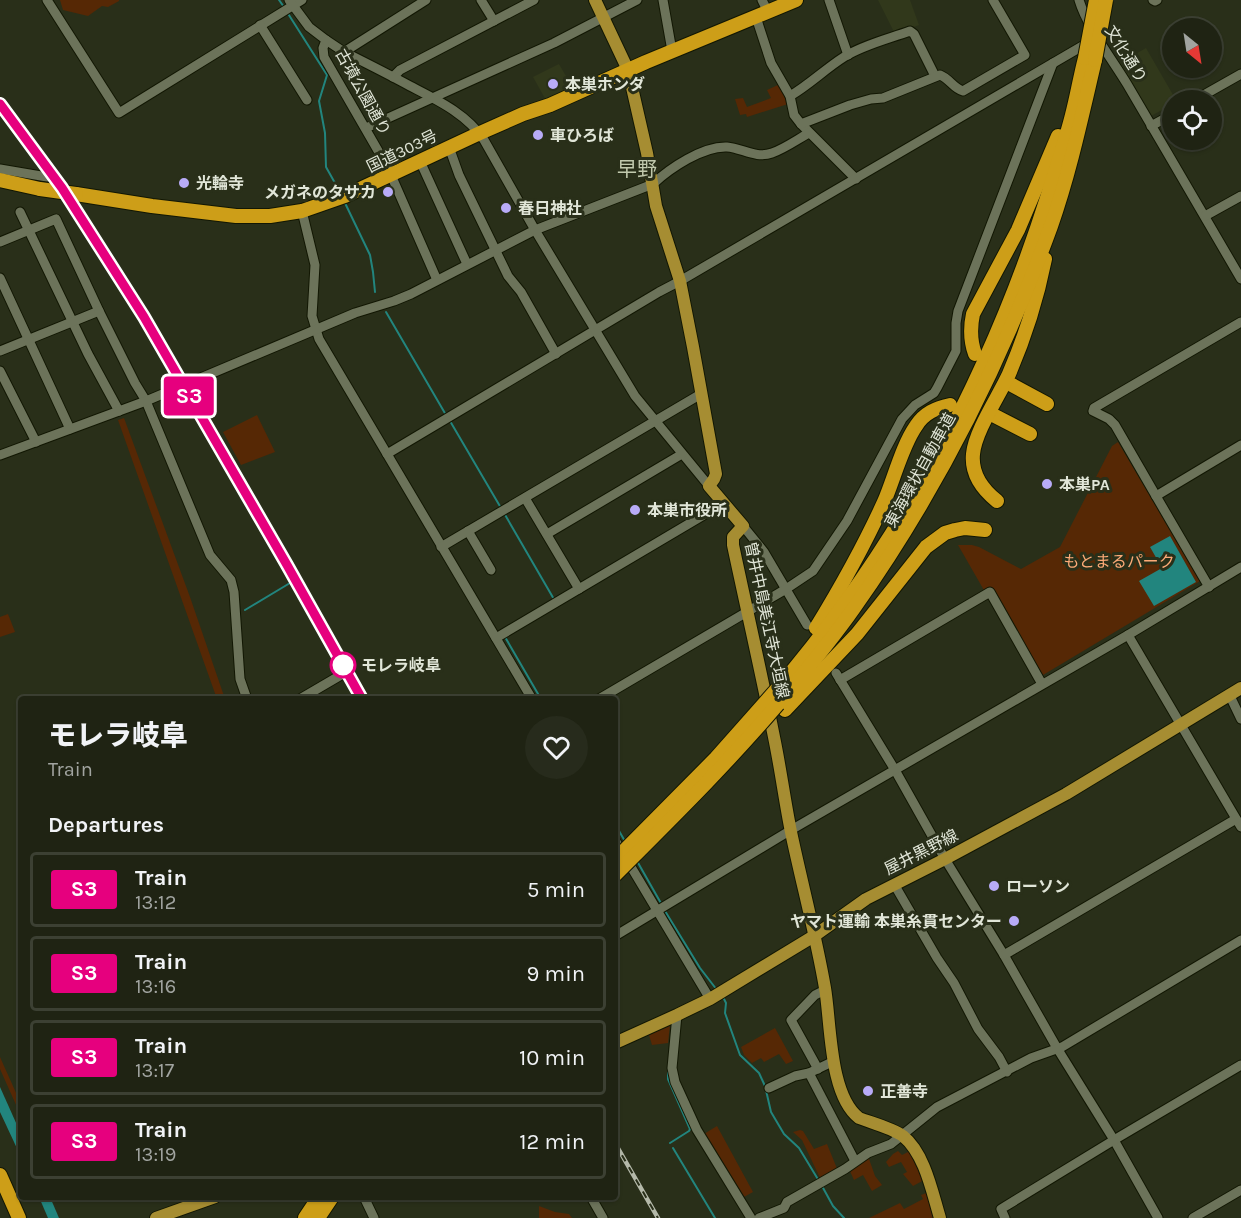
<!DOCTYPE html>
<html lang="en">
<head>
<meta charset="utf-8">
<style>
  :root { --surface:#1f2313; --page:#272b1c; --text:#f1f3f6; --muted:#a1a4a0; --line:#3c4033 }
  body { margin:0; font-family:Karla,"Noto Sans JP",sans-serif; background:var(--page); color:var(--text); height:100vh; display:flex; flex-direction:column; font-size:22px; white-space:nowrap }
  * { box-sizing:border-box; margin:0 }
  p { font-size:20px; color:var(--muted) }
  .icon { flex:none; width:33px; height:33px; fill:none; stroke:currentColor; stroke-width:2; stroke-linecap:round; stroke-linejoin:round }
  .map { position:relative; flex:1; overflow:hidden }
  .sheet { position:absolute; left:18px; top:696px; width:600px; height:504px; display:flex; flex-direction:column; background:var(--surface); border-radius:6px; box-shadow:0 2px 4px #0004,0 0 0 2px var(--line) }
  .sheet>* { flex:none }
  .badge { padding:0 12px; border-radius:4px; font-size:21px; line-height:39px }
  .needle { width:39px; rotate:150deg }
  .tools { position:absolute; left:1162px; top:18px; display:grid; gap:12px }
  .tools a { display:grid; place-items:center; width:60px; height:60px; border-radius:50%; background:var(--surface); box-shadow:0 2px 4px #0004,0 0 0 2px var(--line); font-size:30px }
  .map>.badge { position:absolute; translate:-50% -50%; box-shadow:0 0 0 3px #fff }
  h2 { padding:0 30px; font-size:22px; line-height:54px }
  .round { display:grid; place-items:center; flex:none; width:63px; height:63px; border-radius:32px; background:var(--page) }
  .overview { display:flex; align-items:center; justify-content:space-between; height:102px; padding:0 30px }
  h1 { font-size:28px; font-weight:800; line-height:45px }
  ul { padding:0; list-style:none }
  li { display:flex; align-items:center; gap:18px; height:75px; margin:0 12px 9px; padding:0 18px; border:3px solid var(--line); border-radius:6px }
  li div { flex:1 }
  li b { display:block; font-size:22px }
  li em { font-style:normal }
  li .badge { min-width:66px; font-weight:700; text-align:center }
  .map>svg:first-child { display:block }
</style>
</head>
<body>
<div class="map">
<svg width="1241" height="1218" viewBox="0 0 1241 1218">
  <rect width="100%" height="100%" fill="#292f19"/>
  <g fill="#31381b">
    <polygon points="878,0 910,0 919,25 895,34"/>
    <polygon points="1146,48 1176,100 1173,100 1173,104 1151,116 1120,63"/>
    <polygon points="559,64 574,90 547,102 533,77"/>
  </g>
  <g fill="#562805">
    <polygon points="60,0 119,0 119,1 108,7 102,6 88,16 63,10"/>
    <polygon points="780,84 786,95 788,104 747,117 746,114 740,115 735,99 743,98 747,107 771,98 767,90"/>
    <polygon points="257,415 275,452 241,465 223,432"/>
    <polygon points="124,418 190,597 225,699 217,699 118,420"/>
    <polygon points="1118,442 1200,581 1043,675 992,588 985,592 958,545 972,545 979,547 1021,569 1060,547 1112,446"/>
    <polygon points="8,614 15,632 0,637 0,617"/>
    <polygon points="670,1025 668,1043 652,1045 649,1035"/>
    <polygon points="775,1028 793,1061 786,1064 779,1054 764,1062 761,1058 752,1063 744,1055 741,1047"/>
    <polygon points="0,1057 21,1104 21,1116 0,1069"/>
    <polygon points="717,1126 753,1192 742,1198 704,1134"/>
    <polygon points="800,1130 803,1131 814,1149 827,1144 838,1171 821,1180 802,1140 793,1132"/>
    <polygon points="898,1151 902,1155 910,1151 926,1179 913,1186 903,1174 907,1172 901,1162 889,1167 886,1162 893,1154"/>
    <polygon points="868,1156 875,1176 882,1185 872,1191 863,1175 854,1180 849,1169"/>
    <polygon points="929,1192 937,1218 869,1218 900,1203 904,1209 923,1199 921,1195"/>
    <polygon points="539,1206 555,1212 569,1214 572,1218 539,1218"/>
  </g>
  <g fill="#22857e">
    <polygon points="1170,536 1196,582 1154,606 1139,581 1162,568 1150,547"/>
    <polygon points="0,1087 21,1134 21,1157 0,1112"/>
    <polygon points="39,1197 50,1197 59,1218 48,1218"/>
  </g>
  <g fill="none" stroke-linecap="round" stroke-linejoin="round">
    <g stroke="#22857e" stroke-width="2">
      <polyline points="279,0 284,7"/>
      <polyline points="287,12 327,75 319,101 325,133 326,167 340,192"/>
      <polyline points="345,203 370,255 373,272 375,292"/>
      <polyline points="386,312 446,415"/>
      <polyline points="450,421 501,508"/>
      <polyline points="504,513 555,601"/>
      <polyline points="245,610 290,583"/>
      <polyline points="505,637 541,699"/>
      <polyline points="615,824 626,843"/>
      <polyline points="637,861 662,905"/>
      <polyline points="665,911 700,968 717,990"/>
      <polyline points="723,997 726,1003 725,1013 740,1055 759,1073 765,1086 771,1112 784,1134 799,1148 819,1181"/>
      <polyline points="668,1070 668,1079 690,1129 689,1131 670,1143"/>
      <polyline points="673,1148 715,1218"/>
      <polyline points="822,1186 833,1206 844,1218"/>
    </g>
    <defs>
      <g id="minor">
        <polyline points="47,0 119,113 302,0"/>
        <polyline points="289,0 309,27 326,40 323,48 324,57 392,175"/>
        <polyline points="481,0 494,21"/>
        <polyline points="663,0 672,51"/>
        <polyline points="762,0 768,12"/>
        <polyline points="829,0 848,55"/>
        <path d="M1079,0C1087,27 1112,59 1127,84C1165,149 1203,213 1241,279"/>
        <polyline points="1153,0 1155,1 1157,0"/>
        <polyline points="756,17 771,63 790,96 794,115 801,124 856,179"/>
        <polyline points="260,25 307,100"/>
        <polyline points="326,40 344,52 426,0"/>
        <polyline points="393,77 400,70 534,0"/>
        <path d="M790,96C809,85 825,69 844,57C863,45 888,39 910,31L914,34L935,76"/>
        <polyline points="1195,100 1241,74"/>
        <path d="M801,124L850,105L871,99L883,98L940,75C950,79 953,88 963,91L1025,55L993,0"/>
        <polyline points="1151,126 1173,114"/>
        <polyline points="366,128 554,43 637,0"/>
        <polyline points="449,147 459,175 508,276 521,292 556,354"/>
        <polyline points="420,161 467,264"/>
        <polyline points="0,169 47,177"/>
        <polyline points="391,175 437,280"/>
        <polyline points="302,211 315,265 312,316 319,339 532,699"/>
        <polyline points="20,212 88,354 119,411"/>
        <polyline points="1205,216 1241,196"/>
        <polyline points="0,242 56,219 99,311 0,351"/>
        <polyline points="0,278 70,429"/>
        <polyline points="99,311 135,383 146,401 210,555 231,580 234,592 240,679 247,699"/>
        <polyline points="0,371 36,442"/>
        <polyline points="387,454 659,292 680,281 1091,41"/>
        <path d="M0,455L146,401L355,313L394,301L411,294L535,230L484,140C467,114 437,100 410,86C388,74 366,63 344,52"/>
        <path d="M709,486L635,396L535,230L653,184C670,168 703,146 727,147C742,148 756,159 772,153C784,149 798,139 809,133"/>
        <polyline points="1156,496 1115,425 1109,419 1093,411 1094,408 1241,322"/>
        <polyline points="525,498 579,589"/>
        <polyline points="743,526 764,552 807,625"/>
        <polyline points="468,531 491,570"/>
        <polyline points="547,534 682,454"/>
        <polyline points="441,547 701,394"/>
        <polyline points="1209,587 1156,496 1241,445"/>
        <polyline points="1128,635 1241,827"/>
        <polyline points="496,638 724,503"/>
        <polyline points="836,673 895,770 945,859 1004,955 1057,1048 1114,1140 1158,1218"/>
        <polyline points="840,680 990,592 1042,684"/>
        <polyline points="1229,694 1241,719"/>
        <polyline points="300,699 341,675"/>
        <polyline points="599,699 786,589 813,571 847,521 902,419 915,405 934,393 937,388 956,351 956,323 958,311 1053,63"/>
        <polyline points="615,840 710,999"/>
        <polyline points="894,884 937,958 954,983 978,1029 999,1057 1007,1072"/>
        <polyline points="615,936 791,830 1128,635 1241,567"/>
        <polyline points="1004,955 1236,819"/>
        <polyline points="677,1015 672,1068 675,1082 697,1130 751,1218"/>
        <polyline points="818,1069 791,1020 815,995 825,990"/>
        <polyline points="809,1073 855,1161"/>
        <polyline points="769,1088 795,1076 809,1073 834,1061"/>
        <polyline points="364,1197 374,1218"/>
        <polyline points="591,1197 603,1218"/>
        <polyline points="759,1218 784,1208 787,1202 845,1169 868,1153 891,1144 937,1107 1031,1058 1062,1047 1241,940"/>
        <polyline points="1005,1218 1001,1209 1119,1137 1241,1065"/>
        <polyline points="1193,1218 1241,1190"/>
      </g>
      <g id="major">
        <path d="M595,0L628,70L647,153L656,206L680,281L693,347L716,474L714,479L709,486L743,526L733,537V545C747,611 762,676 775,742C781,772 785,802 791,832C802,884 816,936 825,988C831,1023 829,1095 859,1118C872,1123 892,1128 903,1136C925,1154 932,1192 940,1218"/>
        <polyline points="615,1043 677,1015 710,999 814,936 866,899 945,859 1066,794 1241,688"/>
        <polyline points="156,1218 215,1197"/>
      </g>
      <g id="highway">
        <polyline points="0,180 40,189"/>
        <polyline points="76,194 152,206 236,216 270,216 302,211 345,196 480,133 523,114 550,105 646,62 796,0"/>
        <path d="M975,354C970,340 970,328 973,314L1018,230L1058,136"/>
        <polyline points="1012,385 1047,404"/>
        <polyline points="993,415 1030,434"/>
        <path d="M997,501C982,489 971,474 973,454C975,431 999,396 1009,374C1025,337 1037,299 1045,259"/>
        <path d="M816,628C841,587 864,546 884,502C894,479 902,446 916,426C924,413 936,408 950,405"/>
        <path d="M778,688C900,546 990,376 1047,198C1055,171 1065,143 1072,115C1077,96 1080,77 1085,58"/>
        <path d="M778,704C804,673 831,641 854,608C937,491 1002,361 1051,226C1070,172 1082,115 1095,60"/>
        <polyline points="785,710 857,634 926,547 945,533 955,530 965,528 985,530"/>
        <polyline points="0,1175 19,1218"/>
        <polyline points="305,1218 319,1197"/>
        <polyline points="318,1218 332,1197"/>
      </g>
    </defs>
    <use href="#minor" stroke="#121703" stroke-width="11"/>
    <use href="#major" stroke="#121703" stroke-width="14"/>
    <use href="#highway" stroke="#121703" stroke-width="16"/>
    <use href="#minor" stroke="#6c735a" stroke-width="9"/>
    <use href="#major" stroke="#a68d32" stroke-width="12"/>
    <use href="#highway" stroke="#cd9e18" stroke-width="14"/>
    <defs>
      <g id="rail">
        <polyline points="0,104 61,188 144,317 362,699"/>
        <polyline points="615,1143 658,1218"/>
      </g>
    </defs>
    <use href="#rail" stroke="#b4b9a9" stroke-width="4.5"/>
    <use href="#rail" stroke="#292f19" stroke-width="2" stroke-dasharray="7" stroke-linecap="butt"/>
    <defs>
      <g id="highway-bridge">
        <polyline points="1085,58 1096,0"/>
        <polyline points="1095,60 1106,0"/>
        <polyline points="40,189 76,194"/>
        <polyline points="615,860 716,758 778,688"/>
        <path d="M615,875C671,819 727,764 778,704"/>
      </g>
    </defs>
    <use href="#highway-bridge" stroke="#121703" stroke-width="16" stroke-linecap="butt"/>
    <use href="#highway-bridge" stroke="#cd9e18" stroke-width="14"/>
  </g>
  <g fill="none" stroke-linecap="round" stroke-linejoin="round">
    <defs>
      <polyline id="line" points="0,104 62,188 144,317 287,565 362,699"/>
    </defs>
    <use href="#line" stroke="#fff" stroke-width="14"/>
    <use href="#line" stroke="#e6007e" stroke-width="9"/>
  </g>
  <g fill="#b8abf7" stroke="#292f19" stroke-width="2">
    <circle cx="553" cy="84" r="6"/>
    <circle cx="538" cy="135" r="6"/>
    <circle cx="184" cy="183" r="6"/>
    <circle cx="388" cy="192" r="6"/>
    <circle cx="506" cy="208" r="6"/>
    <circle cx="1047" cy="484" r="6"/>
    <circle cx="635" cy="510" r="6"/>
    <circle cx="994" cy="886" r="6"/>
    <circle cx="1014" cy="921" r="6"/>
    <circle cx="868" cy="1091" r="6"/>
  </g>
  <circle fill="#fff" stroke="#e6007e" stroke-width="3" cx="343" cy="665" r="12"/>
  <g text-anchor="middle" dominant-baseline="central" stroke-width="6" stroke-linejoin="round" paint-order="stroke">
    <g font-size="16" fill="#e1e6d8" stroke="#292f19">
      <text transform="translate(1126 54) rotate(58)">文化通り</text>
      <text transform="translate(363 92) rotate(61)">古墳公園通り</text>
      <text transform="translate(402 151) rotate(-26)">国道303号</text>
      <text transform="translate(920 470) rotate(-61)">東海環状自動車道</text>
      <text transform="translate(767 620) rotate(78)">曽井中島美江寺大垣線</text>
      <text transform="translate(921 852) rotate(-27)">屋井黒野線</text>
    </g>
    <g font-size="16" font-weight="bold" fill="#e1e6d8" stroke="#292f19" text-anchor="start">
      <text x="565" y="84">本巣ホンダ</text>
      <text x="550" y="135">車ひろば</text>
      <text x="196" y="183">光輪寺</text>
      <text x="376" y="192" text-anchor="end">メガネのタサカ</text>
      <text x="518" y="208">春日神社</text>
      <text x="1059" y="484">本巣PA</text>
      <text x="647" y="510">本巣市役所</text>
      <text x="1006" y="886">ローソン</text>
      <text x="1002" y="921" text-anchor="end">ヤマト運輸 本巣糸貫センター</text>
      <text x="880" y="1091">正善寺</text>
    </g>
    <g font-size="16" fill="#fcaa77" stroke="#292f19">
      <text x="1119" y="561">もとまるパーク</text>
    </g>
    <g font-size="16" font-weight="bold" fill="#e1e6d8" stroke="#292f19" text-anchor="start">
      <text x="361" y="665">モレラ岐阜</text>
    </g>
    <g font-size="20" fill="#c1c9ad" stroke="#292f19">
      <text x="637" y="169">早野</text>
    </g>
  </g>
</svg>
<div class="tools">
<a><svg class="needle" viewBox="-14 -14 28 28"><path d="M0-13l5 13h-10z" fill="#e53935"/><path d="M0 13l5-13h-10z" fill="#a1a4a0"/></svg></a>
<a><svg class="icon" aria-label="locate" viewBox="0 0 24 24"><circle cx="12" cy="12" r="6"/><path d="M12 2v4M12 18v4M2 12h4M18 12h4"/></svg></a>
</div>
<b class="badge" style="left:189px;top:396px;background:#e6007e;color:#fff">S3</b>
<section class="sheet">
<div class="overview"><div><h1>モレラ岐阜</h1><p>Train</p></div><a class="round"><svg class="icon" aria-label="heart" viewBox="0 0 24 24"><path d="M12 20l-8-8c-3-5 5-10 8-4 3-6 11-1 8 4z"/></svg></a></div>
<h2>Departures</h2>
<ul>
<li><span class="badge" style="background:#e6007e;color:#fff">S3</span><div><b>Train</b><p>13:12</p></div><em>5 min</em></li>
<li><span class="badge" style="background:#e6007e;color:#fff">S3</span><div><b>Train</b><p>13:16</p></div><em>9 min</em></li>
<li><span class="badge" style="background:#e6007e;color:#fff">S3</span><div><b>Train</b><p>13:17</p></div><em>10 min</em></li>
<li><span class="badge" style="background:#e6007e;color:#fff">S3</span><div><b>Train</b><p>13:19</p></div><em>12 min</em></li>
</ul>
</section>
</div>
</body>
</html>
